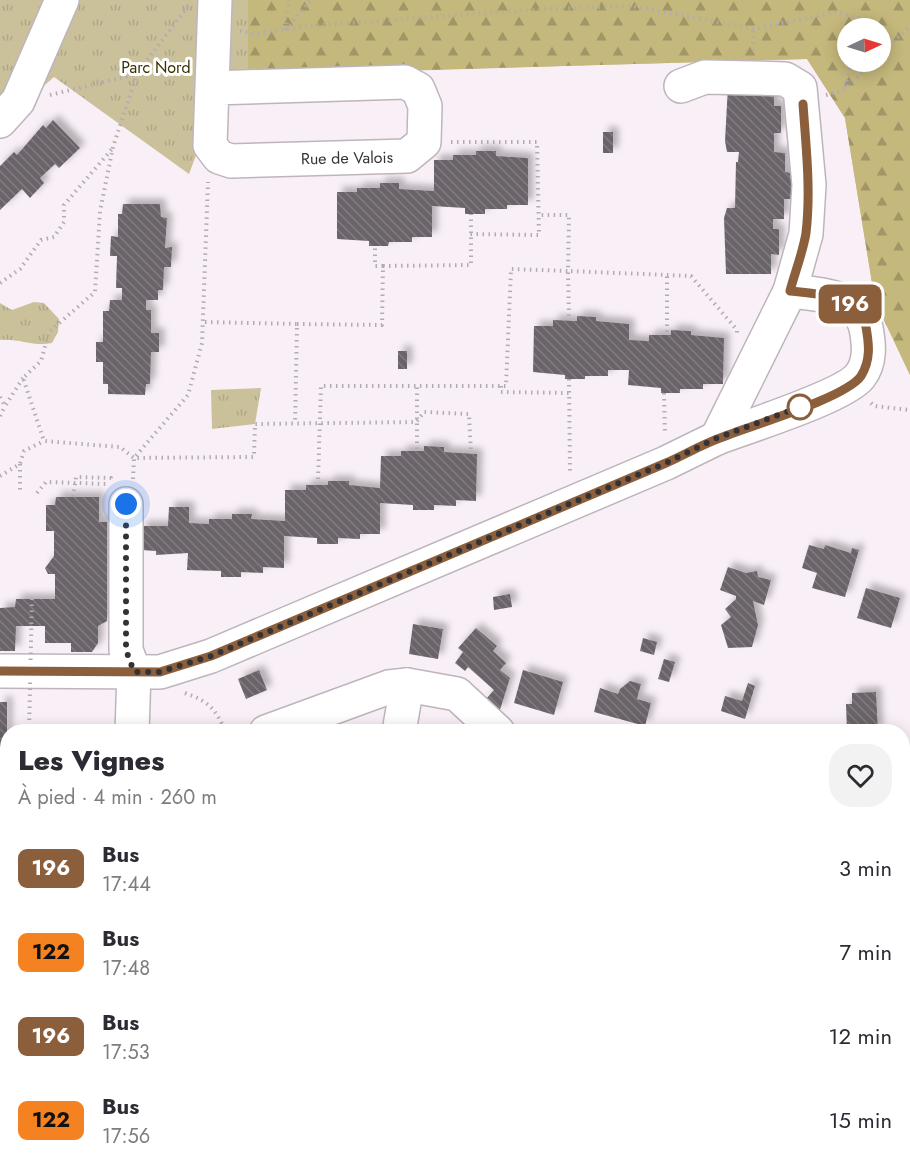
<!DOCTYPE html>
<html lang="fr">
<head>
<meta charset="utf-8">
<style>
  :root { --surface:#fff; --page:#f2f2f3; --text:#2b2b33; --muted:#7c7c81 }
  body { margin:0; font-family:Jost,sans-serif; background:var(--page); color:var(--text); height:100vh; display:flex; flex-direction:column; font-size:22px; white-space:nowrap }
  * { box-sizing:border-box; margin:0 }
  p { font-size:20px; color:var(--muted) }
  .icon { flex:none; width:33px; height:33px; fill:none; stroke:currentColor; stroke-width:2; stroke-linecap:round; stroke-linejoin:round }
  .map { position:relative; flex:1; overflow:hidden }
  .panel { position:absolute; left:0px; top:724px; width:910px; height:452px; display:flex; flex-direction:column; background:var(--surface); border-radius:24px 24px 0 0; box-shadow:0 3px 15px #0003 }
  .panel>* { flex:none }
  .badge { padding:0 12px; border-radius:9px; font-size:21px; line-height:39px }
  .needle { width:39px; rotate:86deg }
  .tools { position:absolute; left:837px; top:18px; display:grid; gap:12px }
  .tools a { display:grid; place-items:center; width:54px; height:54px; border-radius:50%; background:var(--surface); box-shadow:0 3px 15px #0003; font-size:30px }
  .you { position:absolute; width:30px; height:30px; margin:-15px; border:4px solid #fff; border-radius:50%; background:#1a73e8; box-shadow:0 0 0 9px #1a73e833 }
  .map>.badge { position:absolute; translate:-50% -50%; box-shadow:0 0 0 3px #fff }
  .round { display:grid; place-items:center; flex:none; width:63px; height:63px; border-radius:24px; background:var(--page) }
  .head { display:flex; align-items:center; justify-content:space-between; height:102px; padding:0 18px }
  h1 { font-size:28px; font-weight:800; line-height:45px }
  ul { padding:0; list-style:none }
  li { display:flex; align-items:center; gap:18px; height:84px; padding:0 18px }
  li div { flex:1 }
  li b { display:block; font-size:22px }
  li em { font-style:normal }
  li .badge { min-width:66px; font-weight:700; text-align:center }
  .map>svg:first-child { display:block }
</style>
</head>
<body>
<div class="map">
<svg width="910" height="1175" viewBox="0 0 910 1175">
  <defs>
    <pattern id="grass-tufts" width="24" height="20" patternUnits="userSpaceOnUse" patternTransform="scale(1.5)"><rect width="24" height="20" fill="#cac19b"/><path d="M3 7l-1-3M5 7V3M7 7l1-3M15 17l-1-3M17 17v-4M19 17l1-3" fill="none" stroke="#aea686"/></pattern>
    <pattern id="forest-firs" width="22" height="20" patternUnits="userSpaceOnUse" patternTransform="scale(1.5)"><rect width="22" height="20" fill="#c5b87c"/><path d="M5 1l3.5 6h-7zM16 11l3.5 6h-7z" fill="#a19666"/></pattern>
    <pattern id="building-back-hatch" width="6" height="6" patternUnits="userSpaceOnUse" patternTransform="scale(1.5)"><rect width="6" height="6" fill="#6b6469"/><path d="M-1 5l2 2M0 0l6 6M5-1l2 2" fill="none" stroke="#817c7f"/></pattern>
    <filter id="shadow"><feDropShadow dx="5.5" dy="-5.5" stdDeviation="3" flood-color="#0004"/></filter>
  </defs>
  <rect width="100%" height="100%" fill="#f9f0f7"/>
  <g fill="url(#grass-tufts)" fill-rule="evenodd">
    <path d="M0,0H910V375L875,301L845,118L807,59L226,76L189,174L54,77L0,124ZM848,28H880V62H848Z"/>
    <path d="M34,302L44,303L59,319L58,332L52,343C34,347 18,338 0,340V303L12,310Z"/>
    <polygon points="261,388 255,424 212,429 211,390"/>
  </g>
  <path fill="url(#forest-firs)" fill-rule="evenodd" d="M248,0H910V375L875,301L845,118L807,59L248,75ZM848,28H880V62H848Z"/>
  <polygon fill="#c291b8" stroke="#987491" stroke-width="1.5" points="0,798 8,798 8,908 2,908 2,919 7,920 7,994 0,994"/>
  <g fill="url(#building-back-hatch)" filter="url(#shadow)">
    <polygon points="728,86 774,87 774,106 781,106 781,133 774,133 774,152 785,153 785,172 791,173 791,199 784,199 784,219 773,219 773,229 779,229 779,255 771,254 771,274 726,274 724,218 727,208 735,208 736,162 738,162 739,152 727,152 725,141"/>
    <polygon points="53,120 80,148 59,168 55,164 40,178 44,183 30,198 22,189 0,210 0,166 14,152 17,155 43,125 46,128"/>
    <rect x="603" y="132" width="10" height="21"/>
    <polygon points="476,151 496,151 496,156 528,158 528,205 507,205 507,209 485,209 485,214 465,214 465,208 432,206 432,237 412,237 412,242 389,242 388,246 369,246 369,241 337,239 337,192 357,192 357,188 380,188 380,183 399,183 399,189 434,191 434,160 453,160 453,155 476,155"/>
    <polygon points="123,204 160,204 161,217 167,218 165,248 172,247 171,267 164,267 163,290 158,290 158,300 146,300 146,310 151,310 151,333 159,333 159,352 151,352 150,384 146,384 145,395 108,394 108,384 103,384 103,362 96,362 96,342 103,342 103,311 109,311 110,300 122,300 122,288 116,288 117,256 110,256 111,236 118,237 118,214 122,214"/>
    <polygon points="577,316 596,317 596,321 629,324 629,340 649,341 649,335 671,335 671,330 691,331 691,335 724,338 723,384 703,384 703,389 680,389 680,393 661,393 661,388 628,385 629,370 608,370 608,376 585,376 585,379 565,379 565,375 533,372 534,326 553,326 553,320 577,321"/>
    <rect x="398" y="351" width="9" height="18"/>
    <polygon points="424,446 444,447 444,452 477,454 476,501 456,500 456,506 434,505 434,510 413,510 413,505 380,503 380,534 360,534 360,539 338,538 338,544 317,544 317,538 284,536 284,568 263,567 263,573 241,572 241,577 221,577 221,571 187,570 188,553 156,555 156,551 141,550 141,526 168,526 169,507 189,507 189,523 209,524 209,519 232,519 232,514 252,514 251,519 285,521 285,490 306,490 306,485 328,485 328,481 349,481 349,485 380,488 381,456 401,456 401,451 424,451"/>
    <polygon points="56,497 99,497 99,522 107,522 107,621 98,626 98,643 92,652 71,652 71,643 45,643 45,626 16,626 15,651 0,651 0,608 15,607 16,599 55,599 55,574 48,574 45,568 54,556 54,531 46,531 46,505 55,505"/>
    <polygon points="809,545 824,549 825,545 851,553 852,548 859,550 845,597 812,588 817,573 802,568"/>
    <polygon points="728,567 746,573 757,571 758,577 771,580 764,605 753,601 758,625 752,647 728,648 721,625 731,617 725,609 736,599 736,596 720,590"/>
    <polygon points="866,588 900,598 891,628 857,618"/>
    <polygon points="510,594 512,607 494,610 493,597"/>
    <polygon points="413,624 443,629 438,659 409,654"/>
    <polygon points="476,628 497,646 493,651 506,663 500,670 510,678 499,713 485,700 494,690 468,667 465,671 455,663 463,652 458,648"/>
    <polygon points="643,638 657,642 654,655 640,651"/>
    <polygon points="664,659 675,662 669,682 658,679"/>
    <polygon points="259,670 267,690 246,699 238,679"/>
    <polygon points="523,670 563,682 554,715 514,703"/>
    <polygon points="630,681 641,684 637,699 651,703 645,726 594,712 600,688 618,694 620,689"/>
    <polygon points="748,683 755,686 745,719 721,711 725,696 742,701"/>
    <polygon points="876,692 878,732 847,732 846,704 852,704 852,693"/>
    <polygon points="0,702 7,702 7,746 0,747"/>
    <polygon points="905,995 910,995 910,1022 903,1021"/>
    <polygon points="0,1023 8,1023 8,1168 31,1168 31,1175 0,1175"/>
    <polygon points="910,1037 910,1065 909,1065 903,1038"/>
    <polygon points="903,1141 910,1148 910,1175 900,1168 903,1168"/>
    <polygon points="190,1168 213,1168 210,1175"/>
    <polygon points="409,1168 442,1168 442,1175 410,1175"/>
    <polygon points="627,1168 628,1175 600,1175 600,1170"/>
  </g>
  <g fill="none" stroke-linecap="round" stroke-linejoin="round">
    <defs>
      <g id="minor">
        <polyline points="212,88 405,82 418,89 425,106 424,142 407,156 231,161 219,157 210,145 215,0"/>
        <polyline points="0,121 18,101 62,0"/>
        <path d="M717,438C746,427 845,396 860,376C871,362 869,344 866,328C859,295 818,294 790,291"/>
        <polyline points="126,504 126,650 134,672 132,732"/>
        <polyline points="0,671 160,672 211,656 666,463 717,438 790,291 806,234 809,185 800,88 785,79 753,78 705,77 681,86"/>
        <polyline points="266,732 389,687 407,685 457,694 498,732"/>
        <polyline points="399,732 407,685"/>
        <polyline points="903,963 910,963"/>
        <polyline points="903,1105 910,1101"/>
        <polyline points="375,1168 376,1175"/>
        <polyline points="669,1168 669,1175"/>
        <polyline points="63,1175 66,1168"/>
        <polyline points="240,1175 243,1168"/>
        <polyline points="835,1175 837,1168"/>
      </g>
    </defs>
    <use href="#minor" stroke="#beb5bc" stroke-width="36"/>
    <g stroke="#b2abb0" stroke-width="4" stroke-dasharray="1.5 4.5" stroke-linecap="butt">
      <polyline points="188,6 137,74 113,147 100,211 95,292 49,332 41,361 23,378 44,441 120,447 134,458 254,457 255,424 416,422 424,412 469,414 471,454"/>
      <polyline points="285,30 289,0"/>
      <polyline points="286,30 310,0"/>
      <polyline points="240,31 254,34 306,26 545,9 632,6 753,29 837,12 869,21 867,28"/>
      <polyline points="753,50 753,29"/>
      <polyline points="880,54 910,26"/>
      <polyline points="845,87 851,62"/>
      <polyline points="50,95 136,74"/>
      <polyline points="826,95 845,89 873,62"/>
      <polyline points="451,142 537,142 539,235 470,234"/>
      <polyline points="383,266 471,265 471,214"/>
      <polyline points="0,283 20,269 41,240 54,237 64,222 64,205 112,149"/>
      <polyline points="569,316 568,271 691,276 737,330 737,333"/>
      <polyline points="205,322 297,324 295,424"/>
      <polyline points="297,324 382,325 383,266 375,266 375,246"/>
      <polyline points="667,332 667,275"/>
      <polyline points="569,379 570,474"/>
      <polyline points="501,386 501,392 569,393"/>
      <polyline points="664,393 665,435"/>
      <polyline points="0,397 5,406 23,378"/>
      <polyline points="871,403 874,406 910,410"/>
      <polyline points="0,416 5,406"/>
      <polyline points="417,449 417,387"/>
      <polyline points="20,464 20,493"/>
      <polyline points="0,476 20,464 24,451 44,441"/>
      <polyline points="133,479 134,458 188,395 202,343 208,182"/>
      <polyline points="318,479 321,386 506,386 511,269 568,271 569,215 539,215"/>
      <polyline points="37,493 46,482 109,484"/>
      <polyline points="73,497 76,477 111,478 111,482"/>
      <path d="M185,693C210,702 215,709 226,732"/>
      <polyline points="0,748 8,754"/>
      <polyline points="0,788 8,788"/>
      <polyline points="0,1000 8,1000"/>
    </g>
    <use href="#minor" stroke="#fff" stroke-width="33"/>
    <polyline stroke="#b2abb0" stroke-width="4" stroke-dasharray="1.5 4.5" stroke-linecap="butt" points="29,732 32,598"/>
  </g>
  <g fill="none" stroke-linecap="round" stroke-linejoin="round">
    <defs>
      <path id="line" d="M0,671L160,672L211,656L666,463C684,455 701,445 720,438C749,426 846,398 861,376C871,360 869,344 866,327C859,295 817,294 790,291C795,272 803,252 806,233C811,190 806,147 803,104"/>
    </defs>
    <use href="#line" stroke="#fff" stroke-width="14"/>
    <use href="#line" stroke="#8b5e3c" stroke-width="9"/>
    <polyline stroke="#353235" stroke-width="6" stroke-dasharray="0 10.8" points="126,504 126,650 134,672 160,672 211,656 666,463 717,438 800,407"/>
  </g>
  <circle fill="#fff" stroke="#8b5e3c" stroke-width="3" cx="800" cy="407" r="12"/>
  <g text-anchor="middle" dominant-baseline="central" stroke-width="6" stroke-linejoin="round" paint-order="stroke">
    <g font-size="16" fill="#392f00" stroke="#fff">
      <text x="156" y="67">Parc Nord</text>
    </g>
    <g font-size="16" fill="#353235" stroke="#fff">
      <text transform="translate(347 158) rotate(-1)">Rue de Valois</text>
    </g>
  </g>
</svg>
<div class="tools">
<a><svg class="needle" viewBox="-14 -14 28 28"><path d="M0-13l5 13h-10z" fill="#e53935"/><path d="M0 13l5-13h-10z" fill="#7c7c81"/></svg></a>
</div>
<div class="you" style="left:126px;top:504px"></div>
<b class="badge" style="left:850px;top:304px;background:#8b5e3c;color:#fff">196</b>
<section class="panel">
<div class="head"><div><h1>Les Vignes</h1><p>À pied · 4 min · 260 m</p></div><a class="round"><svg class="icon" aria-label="heart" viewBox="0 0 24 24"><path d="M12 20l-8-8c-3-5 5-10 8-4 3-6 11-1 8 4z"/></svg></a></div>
<ul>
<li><span class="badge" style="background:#8b5e3c;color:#fff">196</span><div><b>Bus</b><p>17:44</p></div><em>3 min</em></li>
<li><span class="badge" style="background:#f58220;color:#111">122</span><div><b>Bus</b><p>17:48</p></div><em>7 min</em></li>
<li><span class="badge" style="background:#8b5e3c;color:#fff">196</span><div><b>Bus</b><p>17:53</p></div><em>12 min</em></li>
<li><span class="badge" style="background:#f58220;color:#111">122</span><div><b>Bus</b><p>17:56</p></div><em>15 min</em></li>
</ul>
</section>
</div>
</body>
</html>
